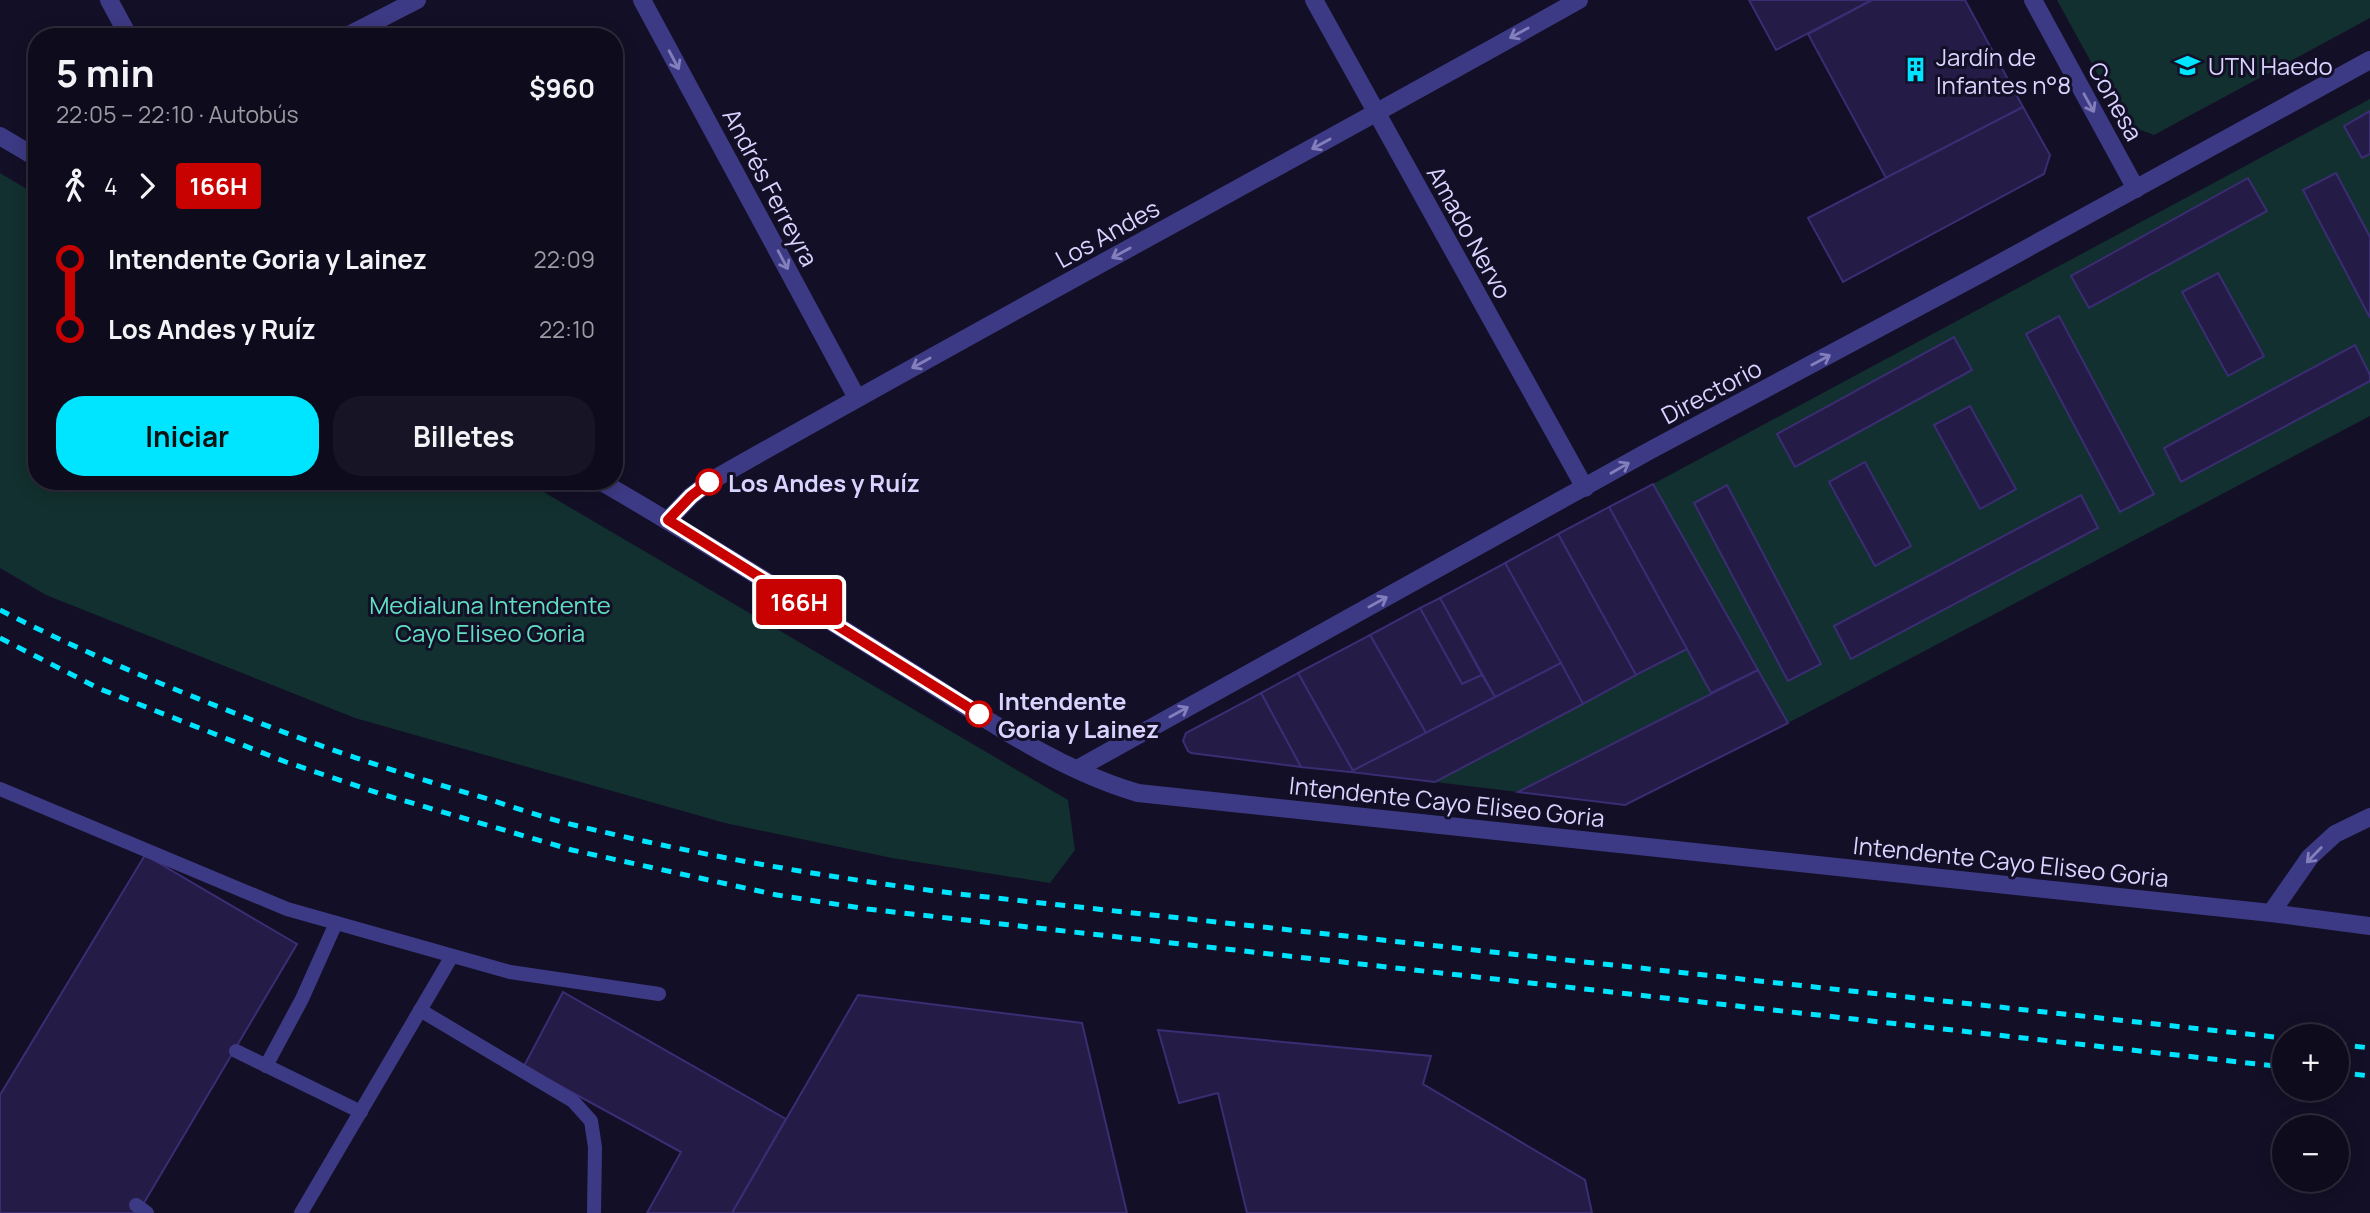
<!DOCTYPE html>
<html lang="es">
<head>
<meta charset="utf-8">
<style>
  :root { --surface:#0e0b1c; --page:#171425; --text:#f1f3f6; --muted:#9b9ba3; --line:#2e2b3b; --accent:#00e5ff }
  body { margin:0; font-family:Manrope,sans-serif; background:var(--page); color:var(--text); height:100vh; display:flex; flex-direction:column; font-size:26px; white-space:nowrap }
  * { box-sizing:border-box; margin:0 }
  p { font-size:23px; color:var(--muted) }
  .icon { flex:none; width:38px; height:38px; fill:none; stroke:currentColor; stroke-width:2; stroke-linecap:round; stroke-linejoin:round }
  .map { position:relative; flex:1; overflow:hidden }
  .drawer { position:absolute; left:28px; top:28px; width:595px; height:462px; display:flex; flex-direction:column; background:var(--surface); border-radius:28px; box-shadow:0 4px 18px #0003,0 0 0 2px var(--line) }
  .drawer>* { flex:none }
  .badge { padding:0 14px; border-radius:5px; font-size:24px; line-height:46px }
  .fabs { position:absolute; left:2272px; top:1024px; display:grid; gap:14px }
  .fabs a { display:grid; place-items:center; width:77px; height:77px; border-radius:50%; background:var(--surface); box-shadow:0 4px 18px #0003,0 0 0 2px var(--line); font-size:35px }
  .map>.badge { position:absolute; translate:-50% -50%; box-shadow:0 0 0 4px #fff }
  .legs { display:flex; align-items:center; gap:10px; height:77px; padding:0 28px; font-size:23px }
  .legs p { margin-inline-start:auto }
  .summary { display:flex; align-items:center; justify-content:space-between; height:119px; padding:0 28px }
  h1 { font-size:38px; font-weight:700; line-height:52px }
  .action { display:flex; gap:14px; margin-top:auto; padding:14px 28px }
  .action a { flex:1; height:80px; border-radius:28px; background:var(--accent); color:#111; font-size:28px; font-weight:700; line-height:80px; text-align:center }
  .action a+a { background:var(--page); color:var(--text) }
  ul { padding:0 28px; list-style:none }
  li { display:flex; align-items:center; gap:24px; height:70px; font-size:26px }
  li i { display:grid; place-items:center; width:10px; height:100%; margin:0 9px; background:currentColor }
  li i::after { content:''; width:18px; height:18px; margin:-9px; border:5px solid; border-radius:50%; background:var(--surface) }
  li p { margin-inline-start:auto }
  li:first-child i { background:linear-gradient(#0000 50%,currentColor 0) }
  li:last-child i { background:linear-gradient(currentColor 50%,#0000 0) }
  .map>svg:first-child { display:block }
</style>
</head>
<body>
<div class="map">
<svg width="2370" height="1213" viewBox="0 0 2370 1213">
  <rect width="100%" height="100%" fill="#130f26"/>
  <g fill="#12302f" fill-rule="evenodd">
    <polygon points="2057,0 2370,0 2370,18 2154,135 2125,124"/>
    <path d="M2370,99V111L2344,126L2362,158L2370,154V237L2336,173L2303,191L2370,318V375L2164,449L2181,481L2370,381V416L1788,723L1653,484ZM2248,178L2266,211L2089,308L2071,275ZM2217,273L2264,356L2182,292ZM2060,316L2153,494L2121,512L2026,335ZM1954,337L1971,370L1795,467L1777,434ZM1970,406L2015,489L1979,509L1934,425ZM1864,463L1875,566L1829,482ZM1727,485L1820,664L1788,681L1694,503ZM2080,495L2098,529L1851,659L1835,626Z"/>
    <polygon points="0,173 37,195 37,481 525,481 1068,800 1075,850 1050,883 892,858 725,823 355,718 46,595 0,568"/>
    <polygon points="1687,649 1711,693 1518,792 1435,782"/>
  </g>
  <g fill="#241b47" stroke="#3b2d73" stroke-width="2">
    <polygon points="1749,0 1872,0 1776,50"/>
    <polygon points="1872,0 1965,0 2023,107 1886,178 1808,34"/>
    <polygon points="2023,107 2050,155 2044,174 1843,282 1808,218"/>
    <polygon points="2370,111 2370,154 2362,158 2344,126"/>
    <polygon points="2336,173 2370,237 2370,318 2303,190"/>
    <polygon points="2248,178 2267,211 2089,308 2071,276"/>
    <polygon points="2218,273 2264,356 2228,376 2182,292"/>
    <polygon points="2059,316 2154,494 2120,512 2026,334"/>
    <polygon points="1954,337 1972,370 1795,467 1777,434"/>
    <polygon points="2355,345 2370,375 2370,381 2181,482 2164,448"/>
    <polygon points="1970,406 2016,489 1980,509 1934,425"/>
    <polygon points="1865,462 1911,546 1875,566 1829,482"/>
    <polygon points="1653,484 1758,670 1711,693 1609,507"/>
    <polygon points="1727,485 1821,664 1788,681 1694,503"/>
    <polygon points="2081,495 2098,528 1851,659 1834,626"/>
    <polygon points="1609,507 1687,649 1636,675 1558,534"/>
    <polygon points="1558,534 1636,675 1583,704 1505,563"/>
    <polygon points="1505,563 1561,663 1495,697 1440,598"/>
    <polygon points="1440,598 1482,675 1462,684 1420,608"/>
    <polygon points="1420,608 1462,684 1482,675 1495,697 1426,733 1370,635"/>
    <polygon points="1370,635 1426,733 1353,771 1298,673"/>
    <polygon points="1561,663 1583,704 1435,782 1350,772"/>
    <polygon points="1758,670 1788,723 1625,805 1518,792"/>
    <polygon points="1298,673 1353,771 1350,772 1301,767 1261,693"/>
    <polygon points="1261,693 1301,767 1191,753 1188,751 1183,741 1186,733"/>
    <polygon points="145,855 297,944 138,1213 0,1213 0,1095"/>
    <polygon points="563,992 786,1119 732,1213 647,1213 681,1152 524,1066"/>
    <polygon points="858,995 1082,1023 1127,1213 732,1213"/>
    <polygon points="1158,1030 1431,1056 1423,1084 1585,1180 1592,1213 1247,1213 1218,1093 1179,1103"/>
  </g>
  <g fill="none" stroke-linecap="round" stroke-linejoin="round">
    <g stroke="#3d3a85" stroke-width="14">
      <polyline points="0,789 287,909 510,972 659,994"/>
      <polyline points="420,1010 573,1101 591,1121 595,1147 594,1213"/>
      <polyline points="236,1051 361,1112"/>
      <polyline points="266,1066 302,999 336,923"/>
      <polyline points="136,1205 147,1213"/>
      <polyline points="301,1213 452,956"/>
    </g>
    <g stroke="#3d3a85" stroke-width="18">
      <polyline points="109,0 129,37"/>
      <polyline points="642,0 857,398"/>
      <polyline points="1314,0 1585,488"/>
      <polyline points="2033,0 2136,189"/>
      <polyline points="345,37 417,0"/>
      <polyline points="0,136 37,158"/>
      <path d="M600,481C706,542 809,608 913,673C985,718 1056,769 1138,793L2271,913L2370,926"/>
      <path d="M668,520L691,496L709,482C997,318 1290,162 1579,0"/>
      <polyline points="1077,769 1649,451 1982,273 2370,60"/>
      <polyline points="2271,913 2310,857 2335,834 2370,817"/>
    </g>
    <g stroke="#00e5ff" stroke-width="5" stroke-dasharray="10 9" stroke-linecap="butt">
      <path d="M0,610C78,650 160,684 242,716C323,748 404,775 488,799C516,808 545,818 574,825C701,856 830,878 959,894L2284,1038"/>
      <polyline points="0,638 100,689 286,762 378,793 572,850 777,895 867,909 2284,1067"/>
      <polyline points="2336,1044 2370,1048"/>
      <polyline points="2336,1072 2370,1076"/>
    </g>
  </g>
  <defs><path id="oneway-shaft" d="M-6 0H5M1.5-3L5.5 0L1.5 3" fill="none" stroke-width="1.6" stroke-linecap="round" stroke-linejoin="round" transform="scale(1.75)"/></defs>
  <g stroke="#837fbc">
    <use href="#oneway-shaft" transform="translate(1519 33) rotate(151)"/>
    <use href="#oneway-shaft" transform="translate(674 60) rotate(62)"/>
    <use href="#oneway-shaft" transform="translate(2089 103) rotate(61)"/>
    <use href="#oneway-shaft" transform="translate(1321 144) rotate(151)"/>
    <use href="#oneway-shaft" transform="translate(1121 253) rotate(151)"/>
    <use href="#oneway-shaft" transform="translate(783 260) rotate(62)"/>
    <use href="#oneway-shaft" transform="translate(1821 360) rotate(-28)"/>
    <use href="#oneway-shaft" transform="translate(921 363) rotate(151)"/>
    <use href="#oneway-shaft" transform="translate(1620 468) rotate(-30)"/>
    <use href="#oneway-shaft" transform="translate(1378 602) rotate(-29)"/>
    <use href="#oneway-shaft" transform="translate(1179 712) rotate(-29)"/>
    <use href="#oneway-shaft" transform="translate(2314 855) rotate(134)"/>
  </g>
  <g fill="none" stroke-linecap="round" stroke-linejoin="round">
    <defs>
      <polyline id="line-1" points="709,482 691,496 668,520 979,714"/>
    </defs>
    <use href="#line-1" stroke="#fff" stroke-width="16"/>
    <use href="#line-1" stroke="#c70201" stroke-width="10"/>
  </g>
  <defs>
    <symbol id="university-bare" viewBox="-9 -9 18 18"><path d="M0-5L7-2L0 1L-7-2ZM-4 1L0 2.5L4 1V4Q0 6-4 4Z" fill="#00e5ff" stroke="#130f26" stroke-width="2.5" paint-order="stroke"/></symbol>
    <symbol id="building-bare" viewBox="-9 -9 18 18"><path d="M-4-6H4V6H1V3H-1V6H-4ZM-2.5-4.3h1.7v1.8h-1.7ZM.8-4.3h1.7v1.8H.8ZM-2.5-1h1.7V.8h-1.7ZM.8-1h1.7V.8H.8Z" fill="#00e5ff" stroke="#130f26" stroke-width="2.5" paint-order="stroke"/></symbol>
  </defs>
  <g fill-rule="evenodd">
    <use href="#university-bare" x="2170" y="48" width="35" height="35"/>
    <use href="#building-bare" x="1898" y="52" width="35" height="35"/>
  </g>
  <g fill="#fff" stroke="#c70201" stroke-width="3.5">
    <circle cx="709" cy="482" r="12"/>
    <circle cx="979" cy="714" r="12"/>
  </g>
  <g text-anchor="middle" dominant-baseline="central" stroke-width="6" stroke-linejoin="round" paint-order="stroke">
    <g font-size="24" fill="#d9d4ff" stroke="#130f26" text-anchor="start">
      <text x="1936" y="56">Jardín de<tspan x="1936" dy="28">Infantes n°8</tspan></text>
      <text x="2208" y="65">UTN Haedo</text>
    </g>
    <g font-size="24" fill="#d9d4ff" stroke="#130f26">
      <text transform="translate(2116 101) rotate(61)">Conesa</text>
      <text transform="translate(771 187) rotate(62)">Andrés Ferreyra</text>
      <text transform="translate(1470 232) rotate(61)">Amado Nervo</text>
      <text transform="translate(1107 233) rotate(-29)">Los Andes</text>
      <text transform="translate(1711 391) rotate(-28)">Directorio</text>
      <text transform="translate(1447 801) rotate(6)">Intendente Cayo Eliseo Goria</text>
      <text transform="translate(2011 861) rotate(6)">Intendente Cayo Eliseo Goria</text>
    </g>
    <g font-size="24" font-weight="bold" fill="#d9d4ff" stroke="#130f26" text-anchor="start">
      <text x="728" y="482">Los Andes y Ruíz</text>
      <text x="998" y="700">Intendente<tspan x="998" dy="28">Goria y Lainez</tspan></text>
    </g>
    <g font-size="24" fill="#5fe0c0" stroke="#130f26">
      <text x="490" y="604">Medialuna Intendente<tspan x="490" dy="28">Cayo Eliseo Goria</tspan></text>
    </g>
  </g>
</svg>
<div class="fabs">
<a>+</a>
<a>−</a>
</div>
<b class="badge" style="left:799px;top:602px;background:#c70201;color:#fff">166H</b>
<section class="drawer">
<div class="summary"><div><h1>5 min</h1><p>22:05 – 22:10 · Autobús</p></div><b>$960</b></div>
<div class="legs"><svg class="icon" aria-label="walk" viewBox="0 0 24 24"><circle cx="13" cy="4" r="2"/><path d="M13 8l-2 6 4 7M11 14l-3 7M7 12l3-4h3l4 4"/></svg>4<svg class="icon" aria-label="forward" viewBox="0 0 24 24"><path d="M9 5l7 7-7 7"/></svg><b class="badge" style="background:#c70201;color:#fff">166H</b></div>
<ul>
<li><i style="color:#c70201"></i><b>Intendente Goria y Lainez</b><p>22:09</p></li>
<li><i style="color:#c70201"></i><b>Los Andes y Ruíz</b><p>22:10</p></li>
</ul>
<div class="action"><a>Iniciar</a><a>Billetes</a></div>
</section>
</div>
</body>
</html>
